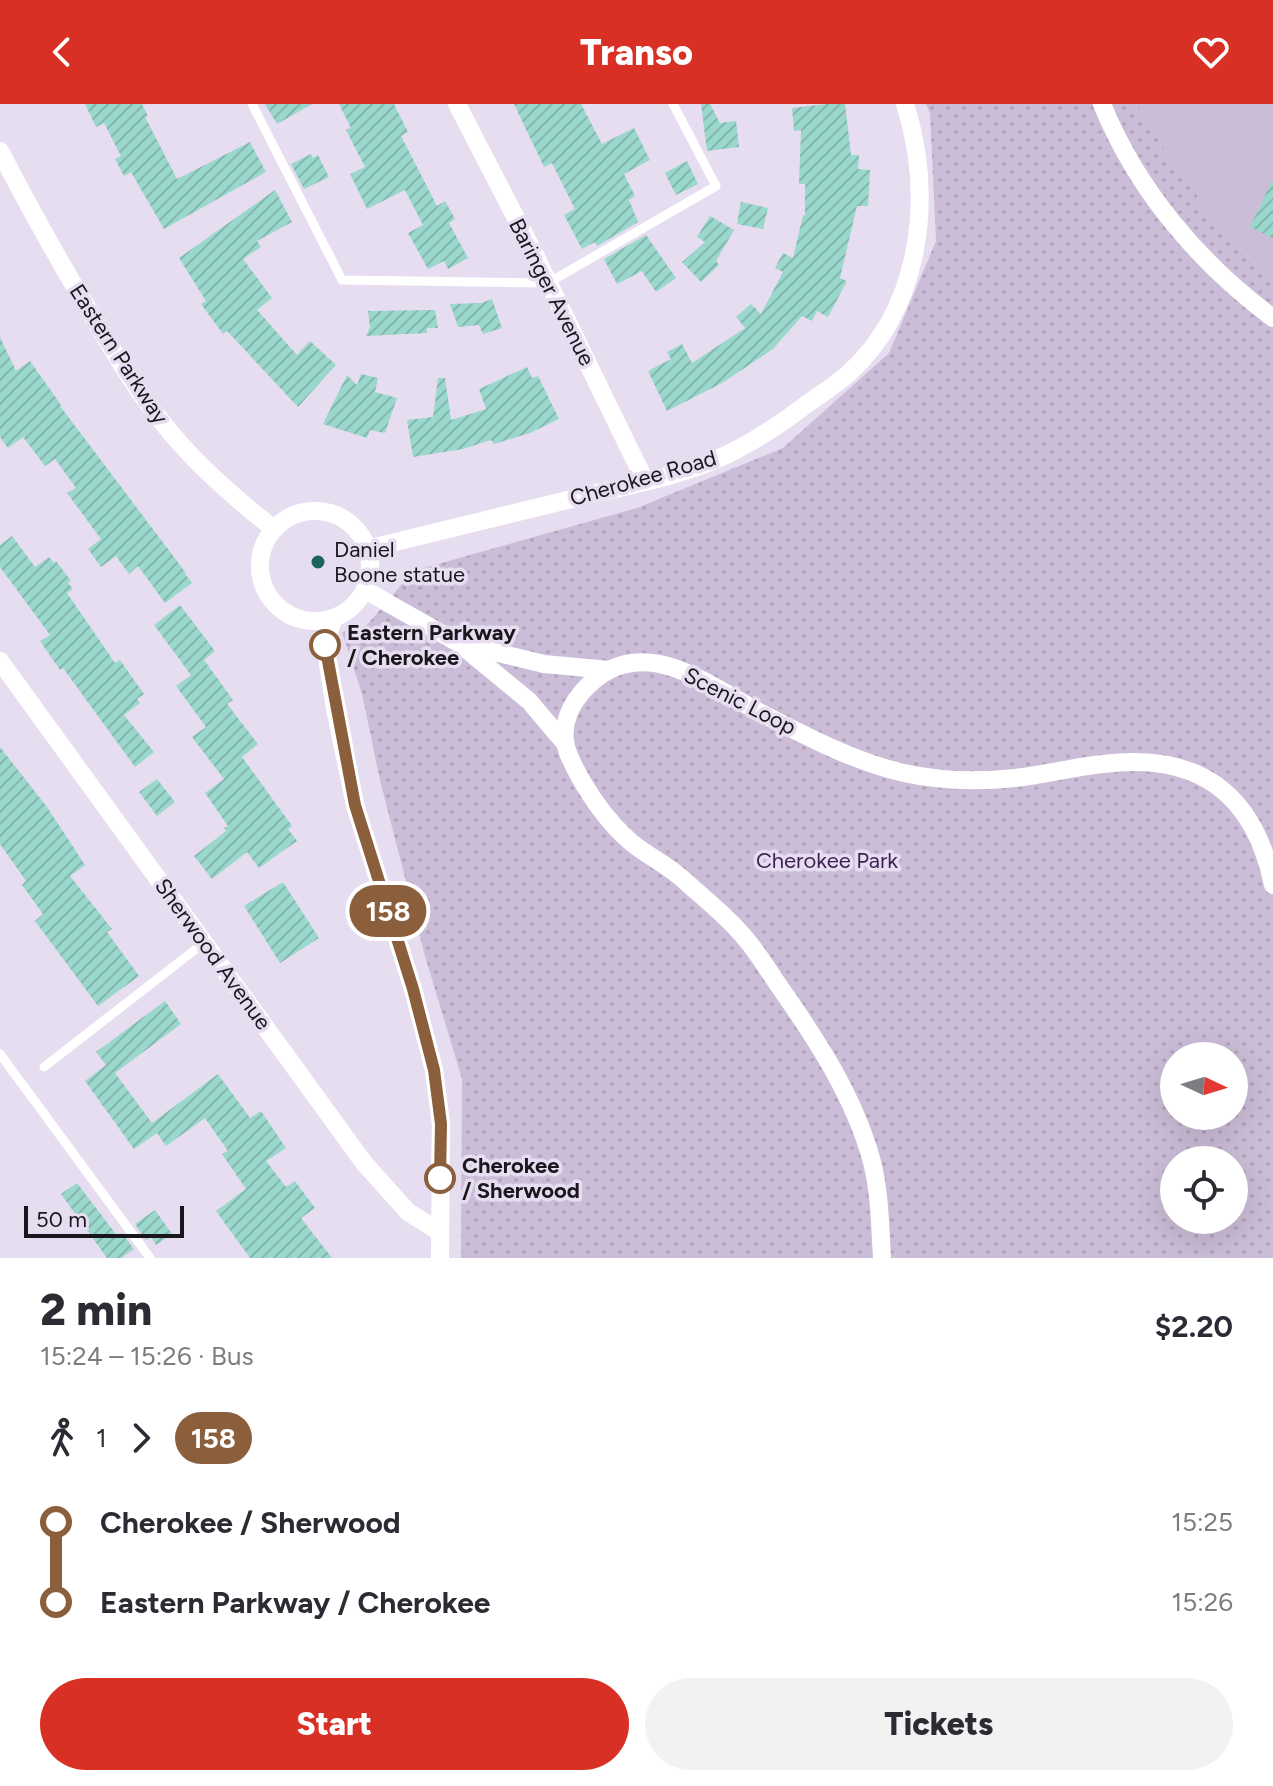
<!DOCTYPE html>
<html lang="en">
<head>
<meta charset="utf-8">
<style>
  :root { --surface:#fff; --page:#f2f2f3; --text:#2b2b33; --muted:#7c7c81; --accent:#d93025 }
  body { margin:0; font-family:Figtree,sans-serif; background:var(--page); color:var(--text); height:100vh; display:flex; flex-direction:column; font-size:30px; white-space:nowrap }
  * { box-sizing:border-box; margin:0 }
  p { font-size:26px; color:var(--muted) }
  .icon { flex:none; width:44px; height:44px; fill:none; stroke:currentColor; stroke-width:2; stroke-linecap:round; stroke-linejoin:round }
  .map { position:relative; height:1154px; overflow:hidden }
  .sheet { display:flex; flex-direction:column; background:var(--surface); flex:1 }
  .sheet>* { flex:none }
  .badge { padding:0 16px; border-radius:26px; font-size:28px; line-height:52px }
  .needle { width:52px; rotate:94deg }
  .controls { position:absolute; left:1160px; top:938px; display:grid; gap:16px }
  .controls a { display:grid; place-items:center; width:88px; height:88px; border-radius:50%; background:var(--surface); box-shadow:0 8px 32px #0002; font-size:40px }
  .scale { position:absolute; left:24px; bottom:20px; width:160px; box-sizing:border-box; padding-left:8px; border:4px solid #1a161d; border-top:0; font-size:22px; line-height:28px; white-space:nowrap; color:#1a161d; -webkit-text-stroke:6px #e7ddf0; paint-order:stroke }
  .map>.badge { position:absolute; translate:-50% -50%; box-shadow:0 0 0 4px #fff }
  .legs { display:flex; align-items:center; gap:12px; height:88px; padding:0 40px; font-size:26px }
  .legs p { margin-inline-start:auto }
  .summary { display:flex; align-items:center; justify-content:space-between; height:136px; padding:0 40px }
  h1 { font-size:44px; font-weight:800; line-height:60px }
  .action { display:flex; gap:16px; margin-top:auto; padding:16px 40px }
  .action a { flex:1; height:92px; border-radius:48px; background:var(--accent); color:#fff; font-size:32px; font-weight:800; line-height:92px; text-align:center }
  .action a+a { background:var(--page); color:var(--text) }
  ul { padding:0 40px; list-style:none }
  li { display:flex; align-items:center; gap:28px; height:80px; font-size:30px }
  li i { display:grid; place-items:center; width:12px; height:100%; margin:0 10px; background:currentColor }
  li i::after { content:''; width:20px; height:20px; margin:-10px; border:6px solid; border-radius:50%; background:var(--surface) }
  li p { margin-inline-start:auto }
  li:first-child i { background:linear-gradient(#0000 50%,currentColor 0) }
  li:last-child i { background:linear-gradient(currentColor 50%,#0000 0) }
  header { display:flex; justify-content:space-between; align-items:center; height:104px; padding:0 40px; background:var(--accent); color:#fff; font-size:36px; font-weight:800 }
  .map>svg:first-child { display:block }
</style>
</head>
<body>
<header><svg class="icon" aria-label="back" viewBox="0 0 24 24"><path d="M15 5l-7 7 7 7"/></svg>Transo<svg class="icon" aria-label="heart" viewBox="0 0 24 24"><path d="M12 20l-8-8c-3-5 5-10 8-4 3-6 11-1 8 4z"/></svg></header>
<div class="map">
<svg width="1273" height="1154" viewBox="0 0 1273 1154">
  <defs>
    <pattern id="park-dots" width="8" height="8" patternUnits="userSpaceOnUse" patternTransform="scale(2)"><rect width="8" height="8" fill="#cbbdd7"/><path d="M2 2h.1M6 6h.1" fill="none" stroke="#aea2b8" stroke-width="1.8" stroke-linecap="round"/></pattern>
    <pattern id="building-hatch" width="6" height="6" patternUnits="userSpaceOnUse" patternTransform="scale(2)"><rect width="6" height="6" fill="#9ad7cc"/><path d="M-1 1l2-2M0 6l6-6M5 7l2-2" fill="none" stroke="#84b8af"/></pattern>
  </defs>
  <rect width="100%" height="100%" fill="#e7ddf0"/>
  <polygon fill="#cbbdd7" points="1137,0 1273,0 1273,176 1202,108 1192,74 1176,65"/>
  <path fill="url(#park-dots)" fill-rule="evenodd" d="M926,0H1137L1176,65L1192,74L1202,108L1273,176V1154H461L462,975L425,852L380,676L362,590L342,528L367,521L413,467L637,404L783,344L889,249L936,137L930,9ZM1174,952H1234V1012H1174ZM1174,1056H1234V1116H1174Z"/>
  <g fill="url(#building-hatch)">
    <polygon points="85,0 142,0 148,12 145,13 177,75 250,38 266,68 164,125 131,68 124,72 115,55 121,52 104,19 96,23"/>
    <polygon points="265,0 312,0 277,20"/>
    <polygon points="339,0 394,0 408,28 401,32 437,102 445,97 455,115 449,119 468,154 448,165 444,157 428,165 408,129 423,121 405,86 367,105 350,70 365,63 346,26 351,24"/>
    <polygon points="514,0 581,0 602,40 634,24 650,56 624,70 635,92 629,96 638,118 597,142 595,138 582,145 564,111 575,105 552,59 544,63"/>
    <polygon points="701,0 710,0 720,19 736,17 739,43 707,47"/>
    <polygon points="827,0 845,0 851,51 859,51 858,65 870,66 868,102 857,102 840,174 847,177 828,213 817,207 812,217 802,212 773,245 722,279 667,307 648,267 671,255 667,248 682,240 692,259 745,224 736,213 751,200 761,210 783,168 775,164 783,149 793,154 803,111 805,112 805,80 799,80 801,26 794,27 792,4"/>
    <polygon points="311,50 313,54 318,51 329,73 304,85 291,60"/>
    <polygon points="687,57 698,80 676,91 665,69"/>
    <polygon points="1273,75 1273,134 1250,123"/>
    <polygon points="275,86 292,118 257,137 261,143 243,155 272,194 257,206 297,251 310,237 336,261 298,303 227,227 223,230 201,200 206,197 179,154"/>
    <polygon points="741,98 768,104 763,125 737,120"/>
    <polygon points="710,112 734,126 716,157 719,161 701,178 682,158 705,138 697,133"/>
    <polygon points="646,131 676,174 656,188 642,167 617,180 604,155"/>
    <polygon points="492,195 502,224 483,230 479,221 458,223 450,200 481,199"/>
    <polygon points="435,206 438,224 427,224 427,229 366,232 370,223 368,207"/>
    <polygon points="0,233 16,267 30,257 61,301 60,302 186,469 185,470 192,479 165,499 138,462 129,470 116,452 101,463 88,445 101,435 67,389 76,384 55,355 45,362 23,333 8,344 0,333"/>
    <polygon points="527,263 532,274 538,272 559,315 530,329 494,340 491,336 463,345 413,353 407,316 433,313 438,274 445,274 451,316 486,305 479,285"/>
    <polygon points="361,270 378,274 375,288 397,294 385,329 370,326 367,334 323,320 347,271 357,281"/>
    <polygon points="12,432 35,463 49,453 54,459 56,457 71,477 68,479 73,485 67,489 115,559 120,556 144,590 137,595 140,599 124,611 154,648 135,663 63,564 60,566 40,537 50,531 0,463 0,441"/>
    <polygon points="180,501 215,547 204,556 233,596 227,600 258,640 242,653 292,722 288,725 297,737 259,764 247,748 212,775 194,752 226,727 224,724 228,722 205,689 224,675 192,633 206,623 176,582 191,571 154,521"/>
    <polygon points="0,643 47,703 85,761 70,772 112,825 107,828 139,872 98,902 35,817 43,810 22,781 26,777 0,740"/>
    <polygon points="157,675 175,698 157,712 139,688"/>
    <polygon points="283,778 319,834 280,859 244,802"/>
    <polygon points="165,897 181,920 115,969 152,1019 218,970 250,1014 261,1007 286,1044 266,1057 286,1083 295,1077 315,1104 301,1114 332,1154 250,1154 216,1107 246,1085 222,1050 228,1047 205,1014 166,1042 157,1029 134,1045 85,977 106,961 96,948"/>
    <polygon points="77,1079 115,1129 119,1132 122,1129 134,1145 121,1154 107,1154 61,1090"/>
    <polygon points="155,1106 172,1130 156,1141 151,1133 146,1136 135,1120"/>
  </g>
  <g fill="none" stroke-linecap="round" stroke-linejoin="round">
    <g stroke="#fff" stroke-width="9">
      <polyline points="252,0 342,176 548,179 716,82 673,0"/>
      <polyline points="0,950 150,1154"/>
      <polyline points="44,963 205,838"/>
    </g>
    <g stroke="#fff" stroke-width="18">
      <polyline points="457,0 534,149 645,377"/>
      <path d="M1102,0C1137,86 1199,159 1273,214"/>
      <path d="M0,47C31,107 64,166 99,223C121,260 143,296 171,329C202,366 237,396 274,425"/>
      <circle cx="315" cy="462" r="55"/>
      <path d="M367,445C438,427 509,410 580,393C625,382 673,374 715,356C748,342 775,324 803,303C818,292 834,282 848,270C922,203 934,92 905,0"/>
      <polyline points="365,486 460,540 529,597 563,637"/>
      <polyline points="333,515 325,541 335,605 355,701 413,885 434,966 441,1020 440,1154"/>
      <polyline points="470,542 544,560 609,566"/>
      <polyline points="0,557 364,1059 408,1108 440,1128"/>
      <path d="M882,1154C880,1122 880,1090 872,1058C855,994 817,936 779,882C768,866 758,849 745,834C728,813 706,796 686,778C670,762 649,753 632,739C607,718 585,686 571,656C559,632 565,608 582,588C638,523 706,580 761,609C806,632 855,658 904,669C940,677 978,678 1015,674C1044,671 1073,663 1103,660C1197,648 1254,688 1273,781"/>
    </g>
  </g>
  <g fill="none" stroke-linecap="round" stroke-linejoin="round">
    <defs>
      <polyline id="line-1" points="325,541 355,701 413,885 434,966 441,1020 440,1074"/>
    </defs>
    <use href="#line-1" stroke="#fff" stroke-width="18"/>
    <use href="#line-1" stroke="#8b5e3c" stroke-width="12"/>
  </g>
  <circle fill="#1b645a" stroke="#e7ddf0" stroke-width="3" cx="318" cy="458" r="8"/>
  <g fill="#fff" stroke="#8b5e3c" stroke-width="4">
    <circle cx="325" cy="541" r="14"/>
    <circle cx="440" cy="1074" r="14"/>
  </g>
  <g text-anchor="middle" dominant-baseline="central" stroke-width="7" stroke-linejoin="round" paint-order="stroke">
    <g font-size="22" fill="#1a161d" stroke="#e7ddf0">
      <text transform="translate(552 188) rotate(63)">Baringer Avenue</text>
      <text transform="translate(119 250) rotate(57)">Eastern Parkway</text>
      <text transform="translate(643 374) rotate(-16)">Cherokee Road</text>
      <text transform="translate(740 597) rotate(27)">Scenic Loop</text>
      <text transform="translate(213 850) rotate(54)">Sherwood Avenue</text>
    </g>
    <g font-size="22" fill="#1a161d" stroke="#e7ddf0" text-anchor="start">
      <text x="334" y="445">Daniel<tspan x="334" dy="25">Boone statue</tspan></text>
    </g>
    <g font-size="22" font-weight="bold" fill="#1a161d" stroke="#e7ddf0" text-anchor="start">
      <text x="347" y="528">Eastern Parkway<tspan x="347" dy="25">/ Cherokee</tspan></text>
      <text x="462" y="1061">Cherokee<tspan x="462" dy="25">/ Sherwood</tspan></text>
    </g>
    <g font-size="22" fill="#3e1f53" stroke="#e7ddf0">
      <text x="827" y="756">Cherokee Park</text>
    </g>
  </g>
</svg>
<div class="controls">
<a><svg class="needle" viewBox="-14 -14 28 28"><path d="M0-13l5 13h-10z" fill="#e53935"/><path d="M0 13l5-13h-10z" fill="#7c7c81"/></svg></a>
<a><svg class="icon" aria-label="locate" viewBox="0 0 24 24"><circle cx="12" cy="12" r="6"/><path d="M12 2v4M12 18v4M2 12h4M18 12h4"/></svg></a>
</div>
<div class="scale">50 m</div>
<b class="badge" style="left:388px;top:807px;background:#8b5e3c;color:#fff">158</b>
</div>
<section class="sheet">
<div class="summary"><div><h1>2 min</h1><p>15:24 – 15:26 · Bus</p></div><b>$2.20</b></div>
<div class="legs"><svg class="icon" aria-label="walk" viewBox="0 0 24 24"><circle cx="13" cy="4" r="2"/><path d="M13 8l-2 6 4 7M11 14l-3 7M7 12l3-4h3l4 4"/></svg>1<svg class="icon" aria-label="forward" viewBox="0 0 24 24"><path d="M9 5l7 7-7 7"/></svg><b class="badge" style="background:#8b5e3c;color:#fff">158</b></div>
<ul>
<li><i style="color:#8b5e3c"></i><b>Cherokee / Sherwood</b><p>15:25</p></li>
<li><i style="color:#8b5e3c"></i><b>Eastern Parkway / Cherokee</b><p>15:26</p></li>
</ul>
<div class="action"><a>Start</a><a>Tickets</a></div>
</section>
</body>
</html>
